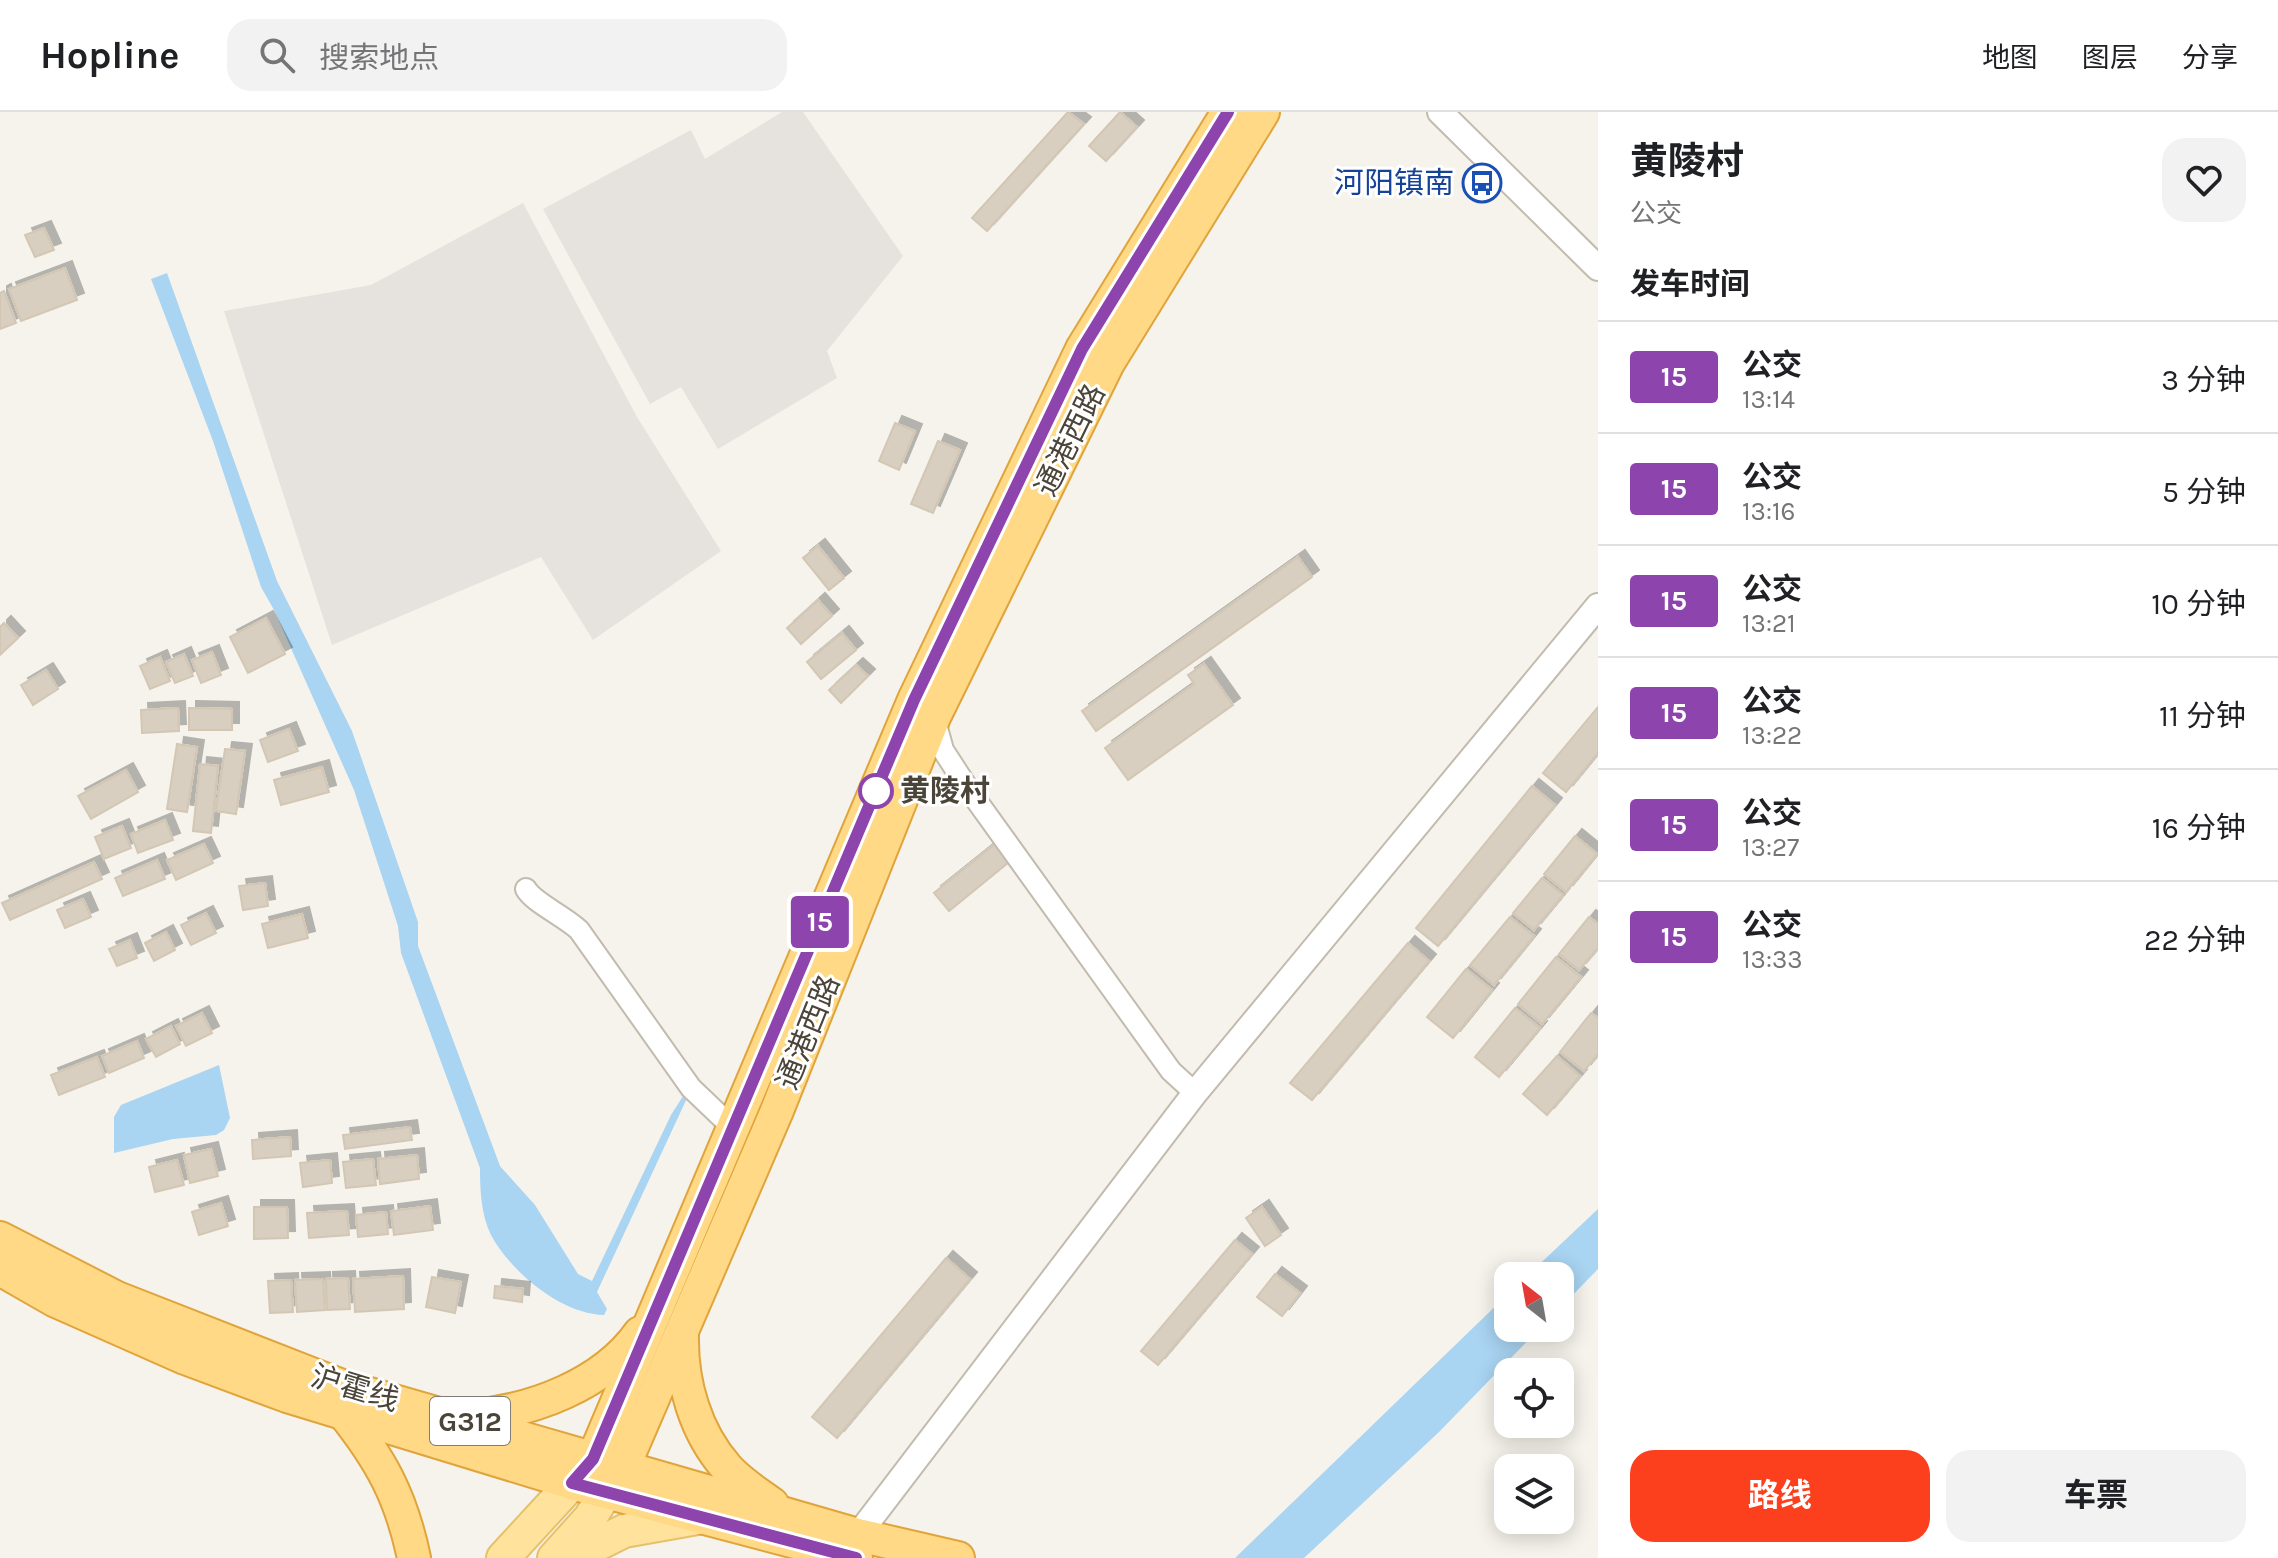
<!DOCTYPE html>
<html lang="zh">
<head>
<meta charset="utf-8">
<style>
  :root { --surface:#fff; --page:#f2f2f2; --text:#202124; --muted:#757577; --line:#e0e0e0; --accent:#fc3f1d }
  body { margin:0; font-family:Karla,"Noto Sans SC",sans-serif; background:var(--page); color:var(--text); height:100vh; display:flex; flex-direction:column; font-size:30px; white-space:nowrap }
  * { box-sizing:border-box; margin:0 }
  p { font-size:26px; color:var(--muted) }
  .icon { flex:none; width:44px; height:44px; fill:none; stroke:currentColor; stroke-width:2; stroke-linecap:round; stroke-linejoin:round }
  .map { position:relative; flex:1; overflow:hidden }
  .panel { display:flex; flex-direction:column; background:var(--surface); width:680px }
  .panel>* { flex:none }
  .badge { padding:0 16px; border-radius:6px; font-size:28px; line-height:52px }
  .needle { width:52px; rotate:329deg }
  .fabs { position:absolute; left:1494px; top:1150px; display:grid; gap:16px }
  .fabs a { display:grid; place-items:center; width:80px; height:80px; border-radius:16px; background:var(--surface); box-shadow:0 4px 20px #0003; font-size:40px }
  .map>.badge { position:absolute; translate:-50% -50%; box-shadow:0 0 0 4px #fff }
  h2 { padding:0 32px; font-size:30px; line-height:72px }
  .round { display:grid; place-items:center; flex:none; width:84px; height:84px; border-radius:24px; background:var(--page) }
  .head { display:flex; align-items:center; justify-content:space-between; height:136px; padding:0 32px }
  h1 { font-size:38px; font-weight:700; line-height:60px }
  .action { display:flex; gap:16px; margin-top:auto; padding:16px 32px }
  .action a { flex:1; height:92px; border-radius:24px; background:var(--accent); color:#fff; font-size:32px; font-weight:700; line-height:92px; text-align:center }
  .action a+a { background:var(--page); color:var(--text) }
  ul { padding:0; list-style:none }
  li { display:flex; align-items:center; gap:24px; height:112px; padding:0 32px; border-top:2px solid var(--line) }
  li div { flex:1 }
  li b { display:block; font-size:30px }
  li em { font-style:normal }
  li .badge { min-width:88px; font-weight:700; text-align:center }
  header { display:flex; align-items:center; gap:48px; box-sizing:border-box; height:112px; padding:0 40px; background:var(--surface); border-bottom:2px solid var(--line) }
  header strong { font-size:38px }
  nav { display:flex; gap:44px; margin-inline-start:auto; font-size:28px }
  .search { width:560px; height:72px; background:var(--page); display:flex; align-items:center; gap:20px; box-sizing:border-box; padding:0 28px; border-radius:24px; color:var(--muted); font-size:30px }
  main { display:flex; flex:1; min-height:0 }
  .map>svg:first-child { display:block }
</style>
</head>
<body>
<header>
<strong>Hopline</strong>
<div class="search"><svg class="icon" aria-label="search" viewBox="0 0 24 24"><circle cx="10" cy="10" r="6"/><path d="M15 15l6 6"/></svg>搜索地点</div>
<nav><a>地图</a><a>图层</a><a>分享</a></nav>
</header>
<main>
<div class="map">
<svg width="1598" height="1446" viewBox="0 0 1598 1446">
  <defs>
    <filter id="shadow"><feDropShadow dx="7" dy="-7" stdDeviation="0" flood-color="#0004"/></filter>
  </defs>
  <rect width="100%" height="100%" fill="#f6f3ec"/>
  <g fill="#e6e2dd">
    <polygon points="782,0 803,0 903,144 827,239 837,266 718,337 681,275 650,292 543,97 691,18 705,47"/>
    <polygon points="523,91 637,305 721,439 593,528 541,445 332,533 224,199 371,173"/>
  </g>
  <g fill="#a9d4f2">
    <path d="M167,161L277,469L352,619L418,810V834L500,1054L535,1093L578,1162L592,1169L671,1003L685,981L688,984L597,1180L607,1197L604,1203C561,1202 511,1160 491,1123C481,1103 480,1078 480,1056L401,841L398,814L354,678L274,498L261,475L213,329L151,167Z"/>
    <polygon points="219,953 230,1006 224,1018 216,1023 173,1027 114,1041 114,1005 121,993"/>
    <polygon points="1598,1097 1598,1157 1560,1196 1560,1164 1527,1164"/>
    <polygon points="1508,1182 1508,1216 1540,1216 1439,1320 1304,1446 1235,1446"/>
  </g>
  <g fill="#d8cfc1" stroke="#d3c7b4" stroke-width="2" filter="url(#shadow)">
    <polygon points="1068,0 1084,12 987,119 972,106"/>
    <polygon points="1120,0 1137,15 1106,49 1089,34"/>
    <polygon points="44,116 54,138 35,145 25,123"/>
    <polygon points="65,156 77,188 21,209 9,177"/>
    <polygon points="4,179 16,211 0,217 0,181"/>
    <polygon points="895,311 915,319 899,358 879,349"/>
    <polygon points="938,329 960,338 933,401 911,392"/>
    <polygon points="818,434 844,466 829,478 803,446"/>
    <polygon points="1298,445 1312,465 1096,619 1082,599"/>
    <polygon points="818,488 832,504 801,532 787,516"/>
    <polygon points="266,506 285,542 248,561 230,525"/>
    <polygon points="4,511 18,526 0,543 0,515"/>
    <polygon points="842,521 856,538 821,567 807,550"/>
    <polygon points="212,540 221,563 201,571 192,548"/>
    <polygon points="184,542 193,564 175,571 166,550"/>
    <polygon points="160,545 170,569 150,577 140,554"/>
    <polygon points="1204,552 1233,593 1128,668 1105,636 1194,572 1188,563"/>
    <polygon points="856,553 868,564 841,591 829,578"/>
    <polygon points="46,558 58,577 33,593 21,573"/>
    <polygon points="1598,595 1598,641 1566,680 1543,661"/>
    <polygon points="178,596 179,619 142,621 141,598"/>
    <polygon points="189,596 232,597 232,618 189,618"/>
    <polygon points="289,617 298,639 268,650 260,628"/>
    <polygon points="177,632 197,635 187,700 167,697"/>
    <polygon points="225,637 245,639 236,702 216,699"/>
    <polygon points="200,652 218,654 211,721 193,719"/>
    <polygon points="322,655 329,680 281,693 274,668"/>
    <polygon points="126,658 138,680 91,707 78,684"/>
    <polygon points="1532,674 1555,693 1438,834 1416,816"/>
    <polygon points="165,708 173,728 138,741 131,722"/>
    <polygon points="122,714 131,736 104,747 95,725"/>
    <polygon points="1575,724 1597,742 1566,780 1544,762"/>
    <polygon points="204,732 213,751 176,768 167,748"/>
    <polygon points="995,732 1009,750 949,799 934,781"/>
    <polygon points="157,748 165,767 123,784 115,766"/>
    <polygon points="94,750 102,767 10,808 2,791"/>
    <polygon points="1542,766 1563,783 1534,818 1513,801"/>
    <polygon points="265,771 268,794 243,798 239,774"/>
    <polygon points="83,787 91,805 65,816 57,798"/>
    <polygon points="206,801 216,821 191,833 181,813"/>
    <polygon points="302,802 308,826 268,836 262,812"/>
    <polygon points="1510,805 1534,824 1494,873 1470,853"/>
    <polygon points="1589,805 1598,812 1598,836 1579,858 1559,842"/>
    <polygon points="166,820 175,838 154,849 145,831"/>
    <polygon points="130,828 137,846 117,854 109,837"/>
    <polygon points="1408,831 1429,849 1312,988 1290,971"/>
    <polygon points="1556,845 1581,865 1542,912 1518,892"/>
    <polygon points="1466,857 1492,878 1453,926 1427,905"/>
    <polygon points="1515,896 1540,916 1499,965 1475,945"/>
    <polygon points="202,901 212,921 186,934 176,914"/>
    <polygon points="1591,901 1598,906 1598,942 1584,959 1560,940"/>
    <polygon points="171,914 180,932 156,945 146,927"/>
    <polygon points="137,929 144,946 109,961 102,944"/>
    <polygon points="1557,944 1580,964 1547,1003 1523,982"/>
    <polygon points="97,945 105,965 59,983 51,963"/>
    <polygon points="410,1015 412,1028 345,1037 343,1023"/>
    <polygon points="290,1025 291,1044 253,1047 252,1028"/>
    <polygon points="211,1037 218,1064 190,1071 184,1043"/>
    <polygon points="417,1043 419,1067 380,1072 378,1047"/>
    <polygon points="373,1047 376,1073 346,1076 343,1050"/>
    <polygon points="177,1048 184,1073 155,1080 149,1055"/>
    <polygon points="330,1048 332,1071 303,1075 300,1051"/>
    <polygon points="221,1091 228,1114 199,1123 192,1100"/>
    <polygon points="430,1094 433,1118 394,1123 391,1099"/>
    <polygon points="254,1095 287,1095 288,1126 254,1127"/>
    <polygon points="1262,1095 1281,1123 1265,1134 1246,1106"/>
    <polygon points="347,1099 349,1123 309,1126 307,1101"/>
    <polygon points="386,1100 388,1122 358,1125 356,1103"/>
    <polygon points="1235,1128 1252,1142 1158,1253 1141,1239"/>
    <polygon points="946,1146 970,1167 837,1326 812,1305"/>
    <polygon points="1275,1162 1300,1181 1282,1204 1257,1185"/>
    <polygon points="403,1164 404,1197 355,1200 353,1167"/>
    <polygon points="432,1165 461,1170 455,1201 426,1195"/>
    <polygon points="348,1166 350,1197 327,1198 326,1167"/>
    <polygon points="323,1167 325,1198 297,1200 295,1168"/>
    <polygon points="291,1168 293,1200 270,1201 268,1169"/>
    <polygon points="495,1174 523,1177 522,1190 494,1186"/>
  </g>
  <g fill="none" stroke-linecap="round" stroke-linejoin="round">
    <defs>
      <g id="minor">
        <polyline points="934,605 943,638 969,678 1171,959 1195,981"/>
        <path d="M526,777C533,790 564,804 579,818L691,976L734,1017"/>
      </g>
      <g id="tertiary">
        <polyline points="1440,0 1598,156"/>
        <polyline points="858,1423 1195,981 1598,494"/>
      </g>
      <g id="primary">
        <polyline points="503,1446 572,1371"/>
        <polyline points="554,1446 590,1406 607,1379"/>
        <polyline points="570,1446 624,1419 703,1405"/>
      </g>
      <g id="trunk">
        <polyline points="0,1126 117,1186 342,1274 858,1423 958,1446"/>
        <polyline points="0,1157 54,1188 185,1246 287,1284 572,1371 856,1446"/>
        <path d="M682,1223C681,1270 695,1320 727,1356C739,1370 757,1381 772,1392"/>
        <path d="M342,1299C381,1348 401,1384 414,1446"/>
        <path d="M472,1304C532,1299 603,1273 640,1221"/>
        <polyline points="572,1371 593,1347 914,588 1082,237 1228,0"/>
        <polyline points="607,1379 623,1356 776,1001 934,605 1108,251 1263,0"/>
      </g>
    </defs>
    <use href="#minor" stroke="#c2bbae" stroke-width="24"/>
    <use href="#tertiary" stroke="#c2bbae" stroke-width="28"/>
    <use href="#primary" stroke="#e6c16a" stroke-width="36"/>
    <use href="#trunk" stroke="#e0a43c" stroke-width="36"/>
    <use href="#minor" stroke="#fff" stroke-width="20"/>
    <use href="#tertiary" stroke="#fff" stroke-width="24"/>
    <use href="#primary" stroke="#ffe39c" stroke-width="32"/>
    <use href="#trunk" stroke="#ffd985" stroke-width="32"/>
  </g>
  <g fill="none" stroke-linecap="round" stroke-linejoin="round">
    <defs>
      <polyline id="line" points="856,1446 572,1371 593,1347 914,588 1082,237 1228,0"/>
    </defs>
    <use href="#line" stroke="#fff" stroke-width="18"/>
    <use href="#line" stroke="#8e44ad" stroke-width="12"/>
  </g>
  <defs>
    <symbol id="bus-ring" viewBox="-11 -11 22 22"><circle r="9.5" fill="#fff" stroke="#1a4fb4" stroke-width="1.5"/><path d="M-5-6H5V4H4V6H2V4H-2V6H-4V4H-5ZM-3.5-4V0h7V-4ZM-3.5 1.2v1.5H-2V1.2ZM2 1.2v1.5H3.5V1.2Z" fill="#1a4fb4"/></symbol>
  </defs>
  <g fill-rule="evenodd">
    <use href="#bus-ring" x="1460" y="49" width="44" height="44"/>
  </g>
  <circle fill="#fff" stroke="#8e44ad" stroke-width="4" cx="876" cy="679" r="16"/>
  <g text-anchor="middle" dominant-baseline="central" stroke-width="6" stroke-linejoin="round" paint-order="stroke">
    <rect fill="#fff" stroke="#817c74" stroke-width="2" x="430" y="1285" width="80" height="48" rx="6"/>
    <g font-size="28" font-weight="bold" fill="#4b4439">
      <text x="470" y="1309">G312</text>
    </g>
    <g font-size="30" fill="#164399" stroke="#fff" text-anchor="end">
      <text x="1454" y="71">河阳镇南</text>
    </g>
    <g font-size="30" fill="#4b4439" stroke="#fff">
      <text transform="translate(1070 328) rotate(-64)">通港西路</text>
      <text transform="translate(808 920) rotate(-68)">通港西路</text>
      <text transform="translate(355 1276) rotate(17)">沪霍线</text>
    </g>
    <g font-size="30" font-weight="bold" fill="#4b4439" stroke="#fff" text-anchor="start">
      <text x="900" y="679">黄陵村</text>
    </g>
  </g>
</svg>
<div class="fabs">
<a><svg class="needle" viewBox="-14 -14 28 28"><path d="M0-13l5 13h-10z" fill="#e53935"/><path d="M0 13l5-13h-10z" fill="#757577"/></svg></a>
<a><svg class="icon" aria-label="locate" viewBox="0 0 24 24"><circle cx="12" cy="12" r="6"/><path d="M12 2v4M12 18v4M2 12h4M18 12h4"/></svg></a>
<a><svg class="icon" aria-label="layers" viewBox="0 0 24 24"><path d="M12 4l9 5-9 5-9-5zM3 14l9 5 9-5"/></svg></a>
</div>
<b class="badge" style="left:820px;top:810px;background:#8e44ad;color:#fff">15</b>
</div>
<section class="panel">
<div class="head"><div><h1>黄陵村</h1><p>公交</p></div><a class="round"><svg class="icon" aria-label="heart" viewBox="0 0 24 24"><path d="M12 20l-8-8c-3-5 5-10 8-4 3-6 11-1 8 4z"/></svg></a></div>
<h2>发车时间</h2>
<ul>
<li><span class="badge" style="background:#8e44ad;color:#fff">15</span><div><b>公交</b><p>13:14</p></div><em>3 分钟</em></li>
<li><span class="badge" style="background:#8e44ad;color:#fff">15</span><div><b>公交</b><p>13:16</p></div><em>5 分钟</em></li>
<li><span class="badge" style="background:#8e44ad;color:#fff">15</span><div><b>公交</b><p>13:21</p></div><em>10 分钟</em></li>
<li><span class="badge" style="background:#8e44ad;color:#fff">15</span><div><b>公交</b><p>13:22</p></div><em>11 分钟</em></li>
<li><span class="badge" style="background:#8e44ad;color:#fff">15</span><div><b>公交</b><p>13:27</p></div><em>16 分钟</em></li>
<li><span class="badge" style="background:#8e44ad;color:#fff">15</span><div><b>公交</b><p>13:33</p></div><em>22 分钟</em></li>
</ul>
<div class="action"><a>路线</a><a>车票</a></div>
</section>
</main>
</body>
</html>
